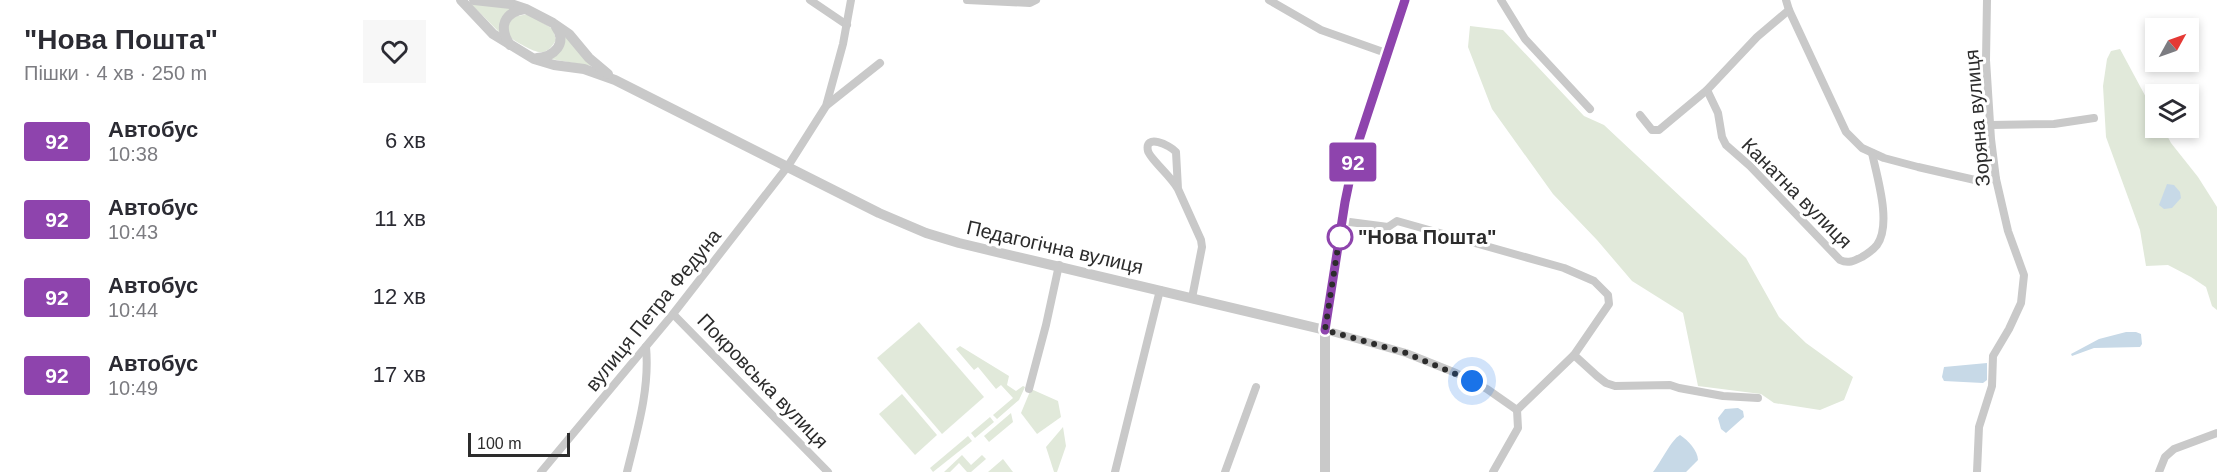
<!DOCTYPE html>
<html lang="uk">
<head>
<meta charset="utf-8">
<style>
  :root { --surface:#fff; --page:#f7f7f7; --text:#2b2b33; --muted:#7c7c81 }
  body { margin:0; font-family:Helvetica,sans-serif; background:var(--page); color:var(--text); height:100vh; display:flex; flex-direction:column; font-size:22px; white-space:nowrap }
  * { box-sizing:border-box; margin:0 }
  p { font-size:20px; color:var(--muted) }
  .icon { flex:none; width:33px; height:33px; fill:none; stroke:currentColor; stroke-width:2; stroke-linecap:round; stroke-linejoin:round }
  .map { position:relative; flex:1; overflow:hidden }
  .sheet { display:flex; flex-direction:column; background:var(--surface); width:450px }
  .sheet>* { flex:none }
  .badge { padding:0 12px; border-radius:4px; font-size:21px; line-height:39px }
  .needle { width:39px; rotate:50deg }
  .buttons { position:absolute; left:1695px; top:18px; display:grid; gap:12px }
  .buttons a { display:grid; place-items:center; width:54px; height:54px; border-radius:0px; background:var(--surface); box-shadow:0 3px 9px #0003; font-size:30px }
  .scale { position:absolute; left:18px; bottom:15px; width:102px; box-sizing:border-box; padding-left:6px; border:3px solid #2c2c2c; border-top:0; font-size:16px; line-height:21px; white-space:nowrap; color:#2c2c2c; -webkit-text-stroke:4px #fff; paint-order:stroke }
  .you { position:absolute; width:30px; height:30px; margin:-15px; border:4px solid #fff; border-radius:50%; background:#1a73e8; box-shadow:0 0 0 9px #1a73e833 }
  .map>.badge { position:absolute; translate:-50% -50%; box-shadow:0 0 0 3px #fff }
  .round { display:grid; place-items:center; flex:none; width:63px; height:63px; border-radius:0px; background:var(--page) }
  .head { display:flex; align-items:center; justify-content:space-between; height:102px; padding:0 24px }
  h1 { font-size:28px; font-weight:700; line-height:45px }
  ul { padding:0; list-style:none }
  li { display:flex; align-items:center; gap:18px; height:78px; padding:0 24px }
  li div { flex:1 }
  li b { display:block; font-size:22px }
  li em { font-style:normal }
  li .badge { min-width:66px; font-weight:700; text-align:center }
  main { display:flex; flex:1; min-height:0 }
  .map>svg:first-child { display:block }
</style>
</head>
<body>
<main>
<section class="sheet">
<div class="head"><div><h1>&quot;Нова Пошта&quot;</h1><p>Пішки · 4 хв · 250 m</p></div><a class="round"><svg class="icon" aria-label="heart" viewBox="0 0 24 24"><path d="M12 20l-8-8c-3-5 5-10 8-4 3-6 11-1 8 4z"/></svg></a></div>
<ul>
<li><span class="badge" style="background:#8e44ad;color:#fff">92</span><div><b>Автобус</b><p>10:38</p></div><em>6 хв</em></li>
<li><span class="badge" style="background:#8e44ad;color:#fff">92</span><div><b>Автобус</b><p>10:43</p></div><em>11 хв</em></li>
<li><span class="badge" style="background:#8e44ad;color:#fff">92</span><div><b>Автобус</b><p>10:44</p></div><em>12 хв</em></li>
<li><span class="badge" style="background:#8e44ad;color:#fff">92</span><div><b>Автобус</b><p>10:49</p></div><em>17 хв</em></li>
</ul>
</section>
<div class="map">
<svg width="1767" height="472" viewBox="0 0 1767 472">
  <rect width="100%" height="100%" fill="#fff"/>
  <g fill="#e1e9da">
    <polygon points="20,3 63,7 49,32"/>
    <path d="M78,14L103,29L106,40C97,56 89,54 74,46C69,43 62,40 59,35C58,32 58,28 58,25L63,17Z"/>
    <polygon points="1020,26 1053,30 1134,116 1154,125 1296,258 1329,317 1356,343 1403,377 1394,400 1370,410 1324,403 1311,394 1248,386 1233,313 1182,281 1147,240 1103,194 1042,109 1018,47"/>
    <polygon points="114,33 141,66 101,59"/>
    <polygon points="1670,49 1705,114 1706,128 1713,128 1721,143 1748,177 1767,207 1767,310 1762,306 1756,287 1741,277 1718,265 1696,266 1690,230 1656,137 1653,86 1657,59 1661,51"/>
    <polygon points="469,322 534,397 492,434 427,358"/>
    <polygon points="510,346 559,376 557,385 566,391 573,386 575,387 569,400 547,419 543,415 563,398 551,385 546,389 528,367 524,370 506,349"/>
    <polygon points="581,389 608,401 611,417 587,434 571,413"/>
    <polygon points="452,394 487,435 465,455 429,414"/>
    <polygon points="561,413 563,422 539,442 534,436"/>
    <polygon points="540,417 544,422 525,438 521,433"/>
    <polygon points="613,427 616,446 607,472 604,472 596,447"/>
    <polygon points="518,436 522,441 483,472 480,468"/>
    <polygon points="512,455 521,465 532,455 536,459 521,472 517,472 509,463 500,472 494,472"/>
    <polygon points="553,459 563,472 538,472"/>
  </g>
  <g fill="#c7d9e7">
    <polygon points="1717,184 1724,185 1730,192 1731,198 1722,208 1714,209 1709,205"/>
    <polygon points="1676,332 1686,332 1691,334 1692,344 1690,347 1644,348 1622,356 1621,354 1649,339"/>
    <polygon points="1537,363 1537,380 1533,383 1494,381 1492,377 1494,367"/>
    <polygon points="1288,408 1293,411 1294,417 1276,433 1271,429 1268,418 1275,409"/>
    <path d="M1230,435C1238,440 1248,451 1248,460L1236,472H1203C1211,462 1221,440 1230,435Z"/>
  </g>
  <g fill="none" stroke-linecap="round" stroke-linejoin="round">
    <g stroke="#c9c9c9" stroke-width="8">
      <polyline points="360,0 397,25"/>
      <polyline points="517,0 580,3 586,0"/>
      <polyline points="819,0 871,30 936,53"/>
      <polyline points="1051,0 1075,39 1140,109"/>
      <polyline points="1336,0 1339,10 1396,132 1412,148 1434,158 1468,167 1525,180 1546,179"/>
      <path d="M1257,90L1268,113L1272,137L1276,145L1300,166L1390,260C1398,264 1404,261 1412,257C1417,254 1423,250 1427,245C1442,224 1427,177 1422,153"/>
      <polyline points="377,105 430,63"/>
      <polyline points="1190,115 1202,130 1209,130 1257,90 1307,37 1339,10"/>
      <polyline points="1541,125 1604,124 1644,118"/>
      <path d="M728,189C721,176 700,159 698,151C694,133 720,145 726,152L728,189L751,240L752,247L742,298"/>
      <polyline points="892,221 938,227 947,221 1114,268 1144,281 1158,295 1159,304 1124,355 1067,410 1068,428 1043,472"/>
      <polyline points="223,314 378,472"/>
      <polyline points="875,330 956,353 1006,373 1037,389 1067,410"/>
      <polyline points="1124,355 1147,376 1156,383 1165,386 1220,385 1229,388 1273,396 1308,398"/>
      <polyline points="579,389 596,325 609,265"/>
      <polyline points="91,472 223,314 338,166 376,106 393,44 401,0"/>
      <path d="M177,472C187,431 200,389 196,347"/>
      <polyline points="665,472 710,290"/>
      <polyline points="775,472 806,387"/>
      <polyline points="1527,472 1529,427 1542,386 1543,356 1559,329 1571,303 1574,275 1558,231 1546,179 1541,139 1536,60 1537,0"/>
      <polyline points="1709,472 1715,457 1724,449 1767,433"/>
    </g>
    <g stroke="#c9c9c9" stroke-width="10">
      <polyline points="11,0 43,34 84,59 104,65 134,69 165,80 429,213 476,233 509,243 875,330"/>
      <polyline points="24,0 61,4 76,9 103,23 119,34 139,58 158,74"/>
      <path d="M60,45C48,27 54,12 75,9"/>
      <path d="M87,58C104,57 118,43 106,27"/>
      <polyline points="875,472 875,330 895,202 906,149 955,0"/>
    </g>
  </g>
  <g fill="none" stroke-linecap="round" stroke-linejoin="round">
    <defs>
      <polyline id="line" points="875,330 895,202 906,149 955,0"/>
    </defs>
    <use href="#line" stroke="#fff" stroke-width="14"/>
    <use href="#line" stroke="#8e44ad" stroke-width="9"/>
    <polyline stroke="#2c2c2c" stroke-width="6" stroke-dasharray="0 10.8" points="890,237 890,234 875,330 956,353 1022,381"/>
  </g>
  <circle fill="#fff" stroke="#8e44ad" stroke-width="3" cx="890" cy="237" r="12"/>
  <g text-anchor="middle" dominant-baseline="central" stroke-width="6" stroke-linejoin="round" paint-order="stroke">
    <g font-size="20" fill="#2c2c2c" stroke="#fff">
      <text transform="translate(1527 118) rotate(-95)">Зоряна вулиця</text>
      <text transform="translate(1347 193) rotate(45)">Канатна вулиця</text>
      <text transform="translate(605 247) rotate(13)">Педагогічна вулиця</text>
      <text transform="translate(203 310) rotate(-51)">вулиця Петра Федуна</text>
      <text transform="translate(313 381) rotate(46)">Покровська вулиця</text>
    </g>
    <g font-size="20" font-weight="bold" fill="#2c2c2c" stroke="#fff" text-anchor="start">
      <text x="908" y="237">"Нова Пошта"</text>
    </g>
  </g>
</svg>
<div class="buttons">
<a><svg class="needle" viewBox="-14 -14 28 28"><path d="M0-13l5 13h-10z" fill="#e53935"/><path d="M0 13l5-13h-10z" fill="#7c7c81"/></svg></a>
<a><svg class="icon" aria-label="layers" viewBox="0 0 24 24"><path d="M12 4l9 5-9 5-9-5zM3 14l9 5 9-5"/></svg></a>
</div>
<div class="scale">100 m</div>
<div class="you" style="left:1022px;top:381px"></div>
<b class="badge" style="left:903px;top:162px;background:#8e44ad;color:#fff">92</b>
</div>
</main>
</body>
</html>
